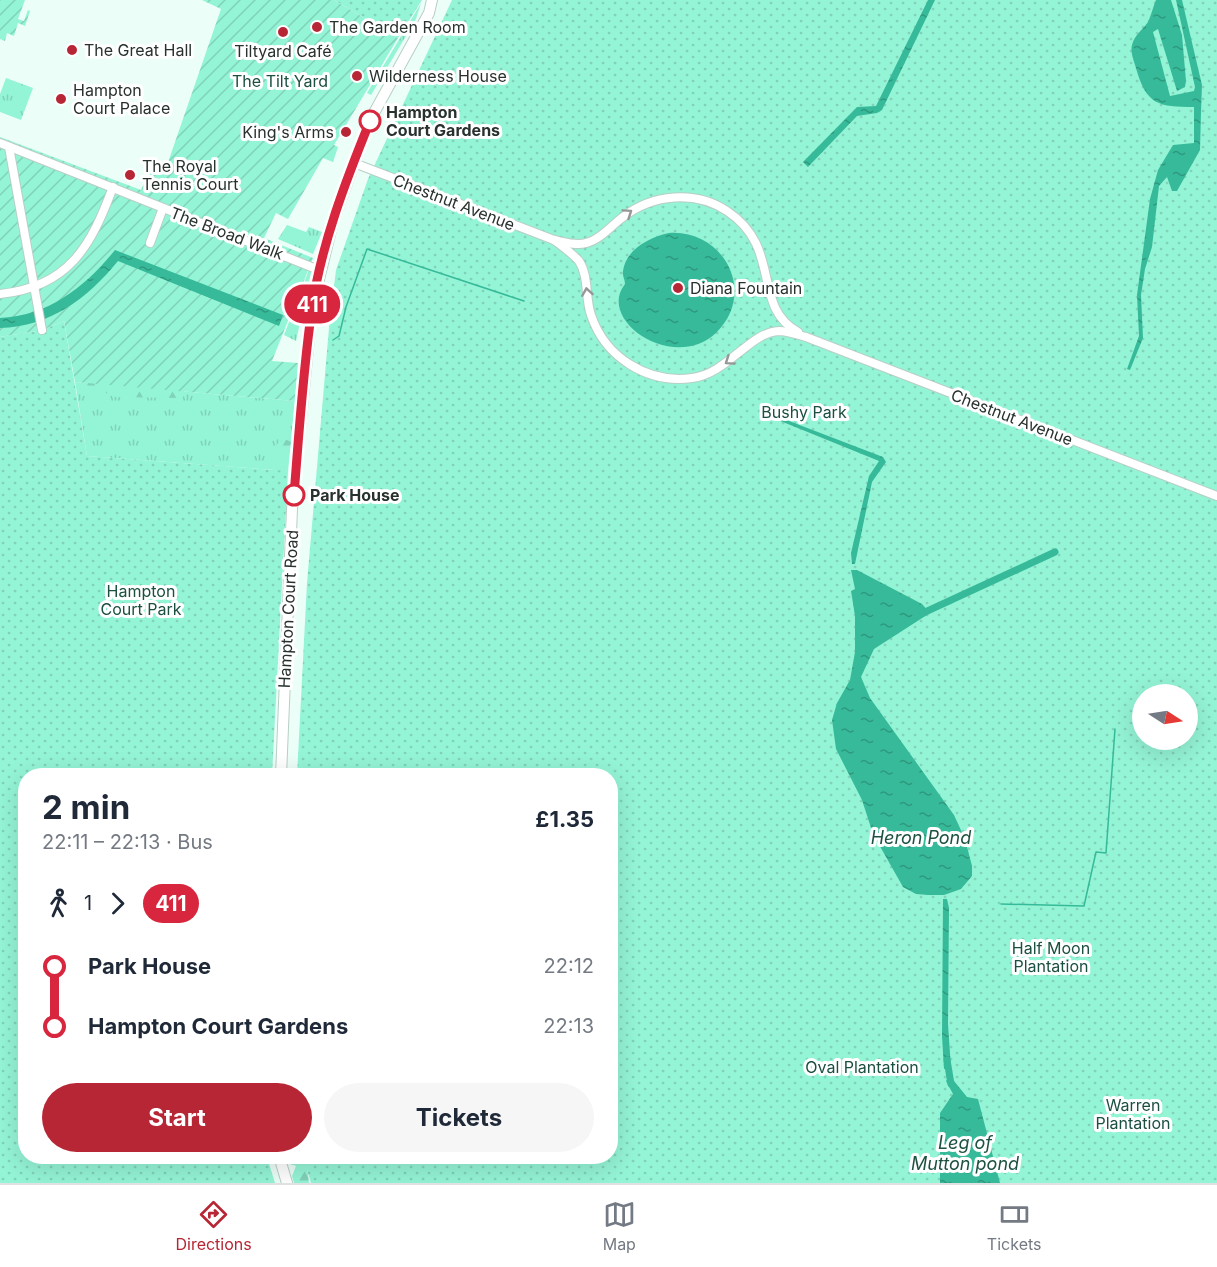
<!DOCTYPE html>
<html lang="en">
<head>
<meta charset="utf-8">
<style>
  :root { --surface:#fff; --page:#f6f6f7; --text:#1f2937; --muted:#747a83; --line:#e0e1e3; --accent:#b72634 }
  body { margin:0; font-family:Inter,sans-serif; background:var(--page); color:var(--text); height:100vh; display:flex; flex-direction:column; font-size:22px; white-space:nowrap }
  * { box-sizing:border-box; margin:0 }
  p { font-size:20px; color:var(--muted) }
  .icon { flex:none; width:33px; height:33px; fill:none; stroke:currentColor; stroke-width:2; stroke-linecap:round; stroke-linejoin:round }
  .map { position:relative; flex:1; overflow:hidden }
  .sheet { position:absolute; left:18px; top:768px; width:600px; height:396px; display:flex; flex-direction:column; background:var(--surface); border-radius:24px; box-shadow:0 6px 24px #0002 }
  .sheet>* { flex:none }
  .badge { padding:0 12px; border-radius:20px; font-size:21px; line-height:39px }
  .needle { width:39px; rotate:102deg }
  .controls { position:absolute; left:1132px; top:684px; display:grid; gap:12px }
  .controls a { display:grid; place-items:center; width:66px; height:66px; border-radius:50%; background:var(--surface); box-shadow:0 6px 24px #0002; font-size:30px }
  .map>.badge { position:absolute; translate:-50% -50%; box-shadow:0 0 0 3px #fff }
  .legs { display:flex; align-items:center; gap:9px; height:66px; padding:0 24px; font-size:20px }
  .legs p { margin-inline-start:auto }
  .overview { display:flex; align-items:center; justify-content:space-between; height:102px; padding:0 24px }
  h1 { font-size:33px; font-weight:700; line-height:45px }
  .action { display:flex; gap:12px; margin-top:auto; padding:12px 24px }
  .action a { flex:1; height:69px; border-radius:36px; background:var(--accent); color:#fff; font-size:24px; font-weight:700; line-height:69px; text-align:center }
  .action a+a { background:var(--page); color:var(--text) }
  ul { padding:0 24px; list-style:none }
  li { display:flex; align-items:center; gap:21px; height:60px; font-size:22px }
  li i { display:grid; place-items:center; width:9px; height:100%; margin:0 8px; background:currentColor }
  li i::after { content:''; width:15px; height:15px; margin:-8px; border:4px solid; border-radius:50%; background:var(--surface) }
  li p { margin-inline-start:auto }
  li:first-child i { background:linear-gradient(#0000 50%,currentColor 0) }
  li:last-child i { background:linear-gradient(currentColor 50%,#0000 0) }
  .dock { display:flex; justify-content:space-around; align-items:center; height:84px; border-top:2px solid var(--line); background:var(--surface); font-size:16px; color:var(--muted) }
  .dock a { display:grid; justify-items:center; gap:3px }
  .dock .on { color:var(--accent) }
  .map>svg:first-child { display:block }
</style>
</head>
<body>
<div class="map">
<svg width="1217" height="1183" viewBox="0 0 1217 1183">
  <defs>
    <pattern id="grass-tufts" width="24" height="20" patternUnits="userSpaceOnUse" patternTransform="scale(1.5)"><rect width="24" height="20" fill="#94f4d6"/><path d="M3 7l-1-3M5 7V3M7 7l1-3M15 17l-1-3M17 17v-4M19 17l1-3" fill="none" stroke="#80d2b8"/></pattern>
    <pattern id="forest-firs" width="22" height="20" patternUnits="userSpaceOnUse" patternTransform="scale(1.5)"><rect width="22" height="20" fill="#94f4d6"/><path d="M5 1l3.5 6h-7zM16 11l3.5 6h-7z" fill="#80d2b8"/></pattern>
    <pattern id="park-dots" width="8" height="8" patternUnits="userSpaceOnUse" patternTransform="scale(1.5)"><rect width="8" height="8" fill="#94f4d6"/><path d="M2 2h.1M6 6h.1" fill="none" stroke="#80d2b8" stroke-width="1.8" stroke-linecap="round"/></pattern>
    <pattern id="garden-furrows" width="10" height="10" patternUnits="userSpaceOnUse" patternTransform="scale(1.5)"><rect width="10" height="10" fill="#94f4d6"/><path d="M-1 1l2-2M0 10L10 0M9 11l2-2" fill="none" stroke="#80d2b8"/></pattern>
    <pattern id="water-ripples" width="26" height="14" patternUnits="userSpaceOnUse" patternTransform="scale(1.5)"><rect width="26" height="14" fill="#36ba99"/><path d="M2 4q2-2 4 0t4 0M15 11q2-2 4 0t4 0" fill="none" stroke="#2e987d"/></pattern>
  </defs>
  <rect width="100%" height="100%" fill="#ebfef7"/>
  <g fill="url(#grass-tufts)">
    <polygon points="421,3 416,19 371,95 367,93"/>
    <polygon points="6,78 33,88 21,120 0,112 0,94"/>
    <polygon points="287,225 306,232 309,227 322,232 313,254 278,239"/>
    <polygon points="310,267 312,268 296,341 284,335"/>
    <polygon points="75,382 295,401 288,471 87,456"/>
  </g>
  <g fill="url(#forest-firs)">
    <polygon points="89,381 185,387 183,398 115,397 110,393 88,394 86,388"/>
    <polygon points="285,439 291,442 284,476 276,479 277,444"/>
    <polygon points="287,1157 306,1157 309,1183 294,1183 292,1176 296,1166 288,1163"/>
  </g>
  <g fill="url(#park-dots)" fill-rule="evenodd">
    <polygon points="334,0 422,0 398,38"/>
    <path d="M452,0H1217V1183H311L303,1157L610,1156V776H297L307,583L329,328L336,270L368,179ZM1143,694H1188V740H1143Z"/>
    <polygon points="64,321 87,456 288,471 272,775 26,776 26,1156 267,1157 275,1183 0,1183 0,337 42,330"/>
  </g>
  <g fill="url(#garden-furrows)">
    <polygon points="0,0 25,0 18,19 24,21 28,10 30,11 25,26 18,23 14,36 7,33 5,41 0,39"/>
    <polygon points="202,0 334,0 398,38 334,145 338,147 333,162 323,158 288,219 276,213 264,238 313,258 272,361 298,363 295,401 75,382 64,321 42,330 0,337 0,137 141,190 152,166 165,171 221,9"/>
  </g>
  <g fill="url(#water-ripples)">
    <polygon points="928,0 935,0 882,110 877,113 857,116 808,167 803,162 857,107 876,106"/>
    <path d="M1156,0H1171L1182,35L1186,81L1185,87L1177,91L1158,29L1153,32L1170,96L1194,91L1195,87L1176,0H1182L1202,85L1201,112L1200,150L1177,191H1172L1167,177L1159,186L1152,247L1145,269L1141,295L1143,338L1130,370L1127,369L1139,336L1137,295L1150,199L1158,170L1173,145L1194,143V107C1159,107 1146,105 1136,68C1134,61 1130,52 1132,45C1135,34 1142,31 1148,22C1151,16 1153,7 1156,0Z"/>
    <path d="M669,233C723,229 758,292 716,333C673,373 596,320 625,284C625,279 622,276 623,271C626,249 650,237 669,233Z"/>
    <path d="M115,250L283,315L279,326L118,261C88,298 50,327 0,328V318C49,316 86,286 115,250Z"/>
    <polygon points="763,411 883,457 886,462 872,482 855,564 852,564 851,553 869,476 879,461 761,413"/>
    <polygon points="851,570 857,570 922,604 930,613 874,649 861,677 870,698 954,815 965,839 972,866 972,876 961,889 944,895 928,895 916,894 903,887 873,834 862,800 836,749 832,720 837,703 850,680 855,652 855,616 851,591 855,589"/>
    <polygon points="943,899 947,899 949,908 948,1024 951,1068 944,1069 942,1036"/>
    <polygon points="950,1076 967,1097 978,1099 1000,1183 940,1183 940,1113 953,1094 946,1081"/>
  </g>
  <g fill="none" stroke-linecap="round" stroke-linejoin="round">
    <g stroke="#36ba99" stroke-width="1.5">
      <polyline points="333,340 339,336 346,307 367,249 524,301"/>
      <polyline points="1001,904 1084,906 1096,852 1106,853 1115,729"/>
    </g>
    <g stroke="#36ba99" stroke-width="7">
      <polyline points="923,613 1055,552"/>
      <polyline points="947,1060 951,1084"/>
    </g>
    <defs>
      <g id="minor">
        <polyline points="0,143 319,270"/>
        <polyline points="9,147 42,330"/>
        <path d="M354,163L554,240C564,242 576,246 586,243C600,240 612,225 623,217C653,194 695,190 727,211C783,248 751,306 798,332"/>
        <path d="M554,240C562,246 572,253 579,261C589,276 585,298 591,315C605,357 647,384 692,378C727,374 750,332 779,331C788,331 798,335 806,337L1217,496"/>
        <polyline points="150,243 163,208"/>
        <path d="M0,294C69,287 91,246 113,187"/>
      </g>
      <g id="major">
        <polyline points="281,776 292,509 312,308 333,222 369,122 429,13 432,0"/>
        <polyline points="279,1156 287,1183"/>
      </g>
    </defs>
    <use href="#minor" stroke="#b8cfc6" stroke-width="10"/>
    <use href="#major" stroke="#b8cfc6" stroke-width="12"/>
    <use href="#minor" stroke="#fff" stroke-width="8"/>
    <use href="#major" stroke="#fff" stroke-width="10"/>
  </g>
  <defs><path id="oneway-chevron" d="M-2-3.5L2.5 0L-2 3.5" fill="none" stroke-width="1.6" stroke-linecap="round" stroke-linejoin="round" transform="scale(1.5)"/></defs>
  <g stroke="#949896">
    <use href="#oneway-chevron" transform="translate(628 213) rotate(-34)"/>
    <use href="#oneway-chevron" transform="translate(587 292) rotate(-99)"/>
    <use href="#oneway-chevron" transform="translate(729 361) rotate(146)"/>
  </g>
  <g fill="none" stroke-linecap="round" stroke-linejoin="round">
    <defs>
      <path id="line-1" d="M294,495C299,433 303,370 312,308C321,245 346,180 370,121"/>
    </defs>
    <use href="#line-1" stroke="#fff" stroke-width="14"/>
    <use href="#line-1" stroke="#d7263d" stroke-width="9"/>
  </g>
  <g fill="#b72634" stroke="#fff" stroke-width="2">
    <circle cx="317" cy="27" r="6"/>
    <circle cx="283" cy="32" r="6"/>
    <circle cx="72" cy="50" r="6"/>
    <circle cx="357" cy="76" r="6"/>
    <circle cx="61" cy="99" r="6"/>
    <circle cx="346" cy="132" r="6"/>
    <circle cx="130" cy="175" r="6"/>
    <circle cx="678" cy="288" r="6"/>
  </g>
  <g fill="#fff" stroke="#d7263d" stroke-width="3">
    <circle cx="370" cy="121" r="10"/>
    <circle cx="294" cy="495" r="10"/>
  </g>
  <g text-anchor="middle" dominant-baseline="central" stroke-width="6" stroke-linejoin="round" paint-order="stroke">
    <g font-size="16" fill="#28312d" stroke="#fff" text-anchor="start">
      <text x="329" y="27">The Garden Room</text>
      <text x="84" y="50">The Great Hall</text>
      <text x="283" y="51" text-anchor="middle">Tiltyard Café</text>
      <text x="369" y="76">Wilderness House</text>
      <text x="73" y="90">Hampton<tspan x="73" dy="18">Court Palace</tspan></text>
      <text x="334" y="132" text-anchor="end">King's Arms</text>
      <text x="142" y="166">The Royal<tspan x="142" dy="18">Tennis Court</tspan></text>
      <text x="690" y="288">Diana Fountain</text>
    </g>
    <g font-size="16" fill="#1a4f41" stroke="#fff">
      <text x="280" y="81">The Tilt Yard</text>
      <text x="804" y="412">Bushy Park</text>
      <text x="141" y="591">Hampton<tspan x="141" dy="18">Court Park</tspan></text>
      <text x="1051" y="948">Half Moon<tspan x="1051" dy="18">Plantation</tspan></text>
      <text x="862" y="1067">Oval Plantation</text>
      <text x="1133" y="1105">Warren<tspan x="1133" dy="18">Plantation</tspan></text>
    </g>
    <g font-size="16" font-weight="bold" fill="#28312d" stroke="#fff" text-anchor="start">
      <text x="386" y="112">Hampton<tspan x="386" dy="18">Court Gardens</tspan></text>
      <text x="310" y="495">Park House</text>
    </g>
    <g font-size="16" fill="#28312d" stroke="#fff">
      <text transform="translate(454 202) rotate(21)">Chestnut Avenue</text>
      <text transform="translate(227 233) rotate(21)">The Broad Walk</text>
      <text transform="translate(1012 417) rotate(21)">Chestnut Avenue</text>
      <text transform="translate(288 609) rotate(-87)">Hampton Court Road</text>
    </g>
    <g font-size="18" font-style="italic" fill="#1d5243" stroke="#fff">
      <text x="921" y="837">Heron Pond</text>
      <text x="965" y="1142">Leg of<tspan x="965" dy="21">Mutton pond</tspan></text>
    </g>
  </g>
</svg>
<div class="controls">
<a><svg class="needle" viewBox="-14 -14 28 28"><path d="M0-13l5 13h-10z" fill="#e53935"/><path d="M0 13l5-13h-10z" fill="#747a83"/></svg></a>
</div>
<b class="badge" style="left:312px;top:304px;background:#d7263d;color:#fff">411</b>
<section class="sheet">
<div class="overview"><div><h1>2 min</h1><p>22:11 – 22:13 · Bus</p></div><b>£1.35</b></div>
<div class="legs"><svg class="icon" aria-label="walk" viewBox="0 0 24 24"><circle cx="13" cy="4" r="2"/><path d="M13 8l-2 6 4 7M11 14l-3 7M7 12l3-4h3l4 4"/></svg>1<svg class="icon" aria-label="forward" viewBox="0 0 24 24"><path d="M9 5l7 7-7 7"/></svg><b class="badge" style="background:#d7263d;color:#fff">411</b></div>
<ul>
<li><i style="color:#d7263d"></i><b>Park House</b><p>22:12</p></li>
<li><i style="color:#d7263d"></i><b>Hampton Court Gardens</b><p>22:13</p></li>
</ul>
<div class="action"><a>Start</a><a>Tickets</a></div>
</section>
</div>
<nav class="dock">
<a class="on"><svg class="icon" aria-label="directions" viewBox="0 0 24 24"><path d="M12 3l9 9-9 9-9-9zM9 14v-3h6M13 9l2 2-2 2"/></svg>Directions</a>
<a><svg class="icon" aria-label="map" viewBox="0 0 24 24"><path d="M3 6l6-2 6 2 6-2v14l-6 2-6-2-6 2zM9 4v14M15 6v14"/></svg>Map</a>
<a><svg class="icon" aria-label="tickets" viewBox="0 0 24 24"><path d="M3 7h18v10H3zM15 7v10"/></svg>Tickets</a>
</nav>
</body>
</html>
